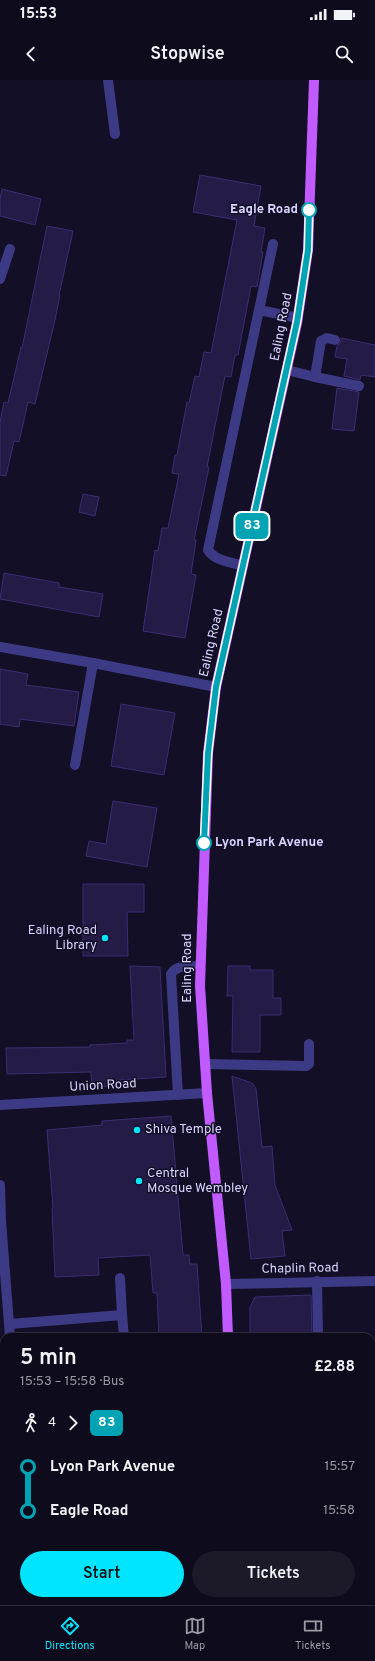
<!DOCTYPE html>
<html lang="en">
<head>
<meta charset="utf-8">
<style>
  :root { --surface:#0e0b1c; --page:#1c1929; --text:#f1f3f6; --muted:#9b9ba3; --line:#2e2b3b; --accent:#00e5ff }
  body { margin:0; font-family:Overpass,sans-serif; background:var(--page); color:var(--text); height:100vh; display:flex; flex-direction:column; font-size:15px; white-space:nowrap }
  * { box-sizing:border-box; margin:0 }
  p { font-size:13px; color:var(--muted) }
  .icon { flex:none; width:22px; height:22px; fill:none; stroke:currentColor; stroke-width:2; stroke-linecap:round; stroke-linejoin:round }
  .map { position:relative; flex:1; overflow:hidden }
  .side { position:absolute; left:0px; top:1253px; width:375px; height:272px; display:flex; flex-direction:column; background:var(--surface); border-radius:12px 12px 0 0; box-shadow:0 1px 3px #0004,0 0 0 1px var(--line) }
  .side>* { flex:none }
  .badge { padding:0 8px; border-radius:6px; font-size:14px; line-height:26px }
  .map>.badge { position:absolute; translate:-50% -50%; box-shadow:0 0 0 2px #fff }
  .legs { display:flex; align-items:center; gap:6px; height:44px; padding:0 20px; font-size:13px }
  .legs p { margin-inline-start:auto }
  .head { display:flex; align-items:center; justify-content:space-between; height:68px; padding:0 20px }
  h1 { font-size:22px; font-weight:600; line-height:30px }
  .primary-button { display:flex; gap:8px; margin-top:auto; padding:8px 20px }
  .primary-button a { flex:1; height:46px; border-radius:24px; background:var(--accent); color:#111; font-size:16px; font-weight:600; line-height:46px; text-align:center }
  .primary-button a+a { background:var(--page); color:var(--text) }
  ul { padding:0 20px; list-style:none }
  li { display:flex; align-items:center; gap:14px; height:44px; font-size:15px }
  li i { display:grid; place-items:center; width:6px; height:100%; margin:0 5px; background:currentColor }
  li i::after { content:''; width:10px; height:10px; margin:-5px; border:3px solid; border-radius:50%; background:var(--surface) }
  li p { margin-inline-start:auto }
  li:first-child i { background:linear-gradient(#0000 50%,currentColor 0) }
  li:last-child i { background:linear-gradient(currentColor 50%,#0000 0) }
  .status { display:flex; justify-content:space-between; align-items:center; height:28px; padding:0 20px; background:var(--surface); direction:ltr }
  .status svg { height:11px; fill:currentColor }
  header { display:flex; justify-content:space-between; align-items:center; height:52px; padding:0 20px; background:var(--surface); font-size:18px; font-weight:600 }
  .menu { display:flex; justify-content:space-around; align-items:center; height:56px; border-top:1px solid var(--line); background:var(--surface); font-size:11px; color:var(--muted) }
  .menu a { display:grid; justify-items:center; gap:2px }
  .menu .active { color:var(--accent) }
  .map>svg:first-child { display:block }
</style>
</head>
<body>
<div class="status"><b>15:53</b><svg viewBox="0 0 49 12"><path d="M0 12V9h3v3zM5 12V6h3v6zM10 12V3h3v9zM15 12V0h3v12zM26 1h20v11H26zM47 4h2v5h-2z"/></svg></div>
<header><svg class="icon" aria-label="back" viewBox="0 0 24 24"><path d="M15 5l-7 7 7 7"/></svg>Stopwise<svg class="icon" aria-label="search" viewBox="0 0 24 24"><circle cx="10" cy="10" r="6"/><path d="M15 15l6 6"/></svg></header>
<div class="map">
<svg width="375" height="1525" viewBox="0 0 375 1525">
  <rect width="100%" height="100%" fill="#130f26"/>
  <g fill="#241b47" stroke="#3b2d73">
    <polygon points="200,95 261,106 254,146 265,148 261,172 263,172 257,207 251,206 238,275 235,275 231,297 225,296 221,316 207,387 209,387 194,460 196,460 191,494 196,495 185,558 143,551 155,470 158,471 162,448 168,448 179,394 172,393 175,375 177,375 187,322 189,323 195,296 199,297 204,272 211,273 237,140 193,132"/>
    <polygon points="2,109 41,119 35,145 0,136 0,119"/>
    <polygon points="47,146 73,151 59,215 60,215 55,240 35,324 28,322 19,362 14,361 6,396 0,395 0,342 4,322 8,323 21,267 22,268"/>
    <polygon points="341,258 375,265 375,297 361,295 360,300 344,296 347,279 335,277 337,266 341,262"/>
    <polygon points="337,308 359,312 354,351 332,349"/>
    <polygon points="83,414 99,417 95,436 79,432"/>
    <polygon points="4,493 59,503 59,507 103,514 99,537 0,519"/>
    <polygon points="0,589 28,594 26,605 79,612 74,646 20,639 19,647 0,644"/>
    <polygon points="121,624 175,633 164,695 111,686"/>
    <polygon points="113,721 157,728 147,787 86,776 89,761 106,764"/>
    <polygon points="83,804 144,804 144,832 127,832 128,876 83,876"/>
    <polygon points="130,886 160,887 166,997 119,1000 120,1006 92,1007 91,992 7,994 6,968 90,967 90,965 127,963 127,960 134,960"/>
    <polygon points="228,886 250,886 250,890 273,890 273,918 281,918 281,935 260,935 260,972 232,972 233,916 227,916"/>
    <polygon points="232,996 252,1003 256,1008 262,1067 272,1066 275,1105 292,1150 282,1151 285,1176 251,1179"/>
    <polygon points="171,1036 183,1175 189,1175 190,1184 197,1184 202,1257 159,1257 157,1213 153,1213 150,1175 98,1178 99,1195 55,1197 52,1128 53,1128 47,1050 102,1045 102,1041"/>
    <polygon points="311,1215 312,1257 250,1257 250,1227 255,1217"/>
  </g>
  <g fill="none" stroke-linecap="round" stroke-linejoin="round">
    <g stroke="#3d3a85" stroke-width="10">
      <polyline points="108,0 115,54"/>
      <polyline points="0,199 10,169"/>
      <polyline points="259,230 298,238"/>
      <polyline points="287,290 315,297 359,306"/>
      <polyline points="315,297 321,261 327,258 335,260"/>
      <path d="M243,486C231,482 215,481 208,470L273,164"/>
      <polyline points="0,567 93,583 216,607"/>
      <polyline points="75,685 93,583"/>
      <polyline points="205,984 306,986 309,984 309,964"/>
      <path d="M178,1015L171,894C177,884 190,887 200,886"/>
      <polyline points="0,1025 207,1013"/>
      <polyline points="0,1105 1,1141 10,1257"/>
      <polyline points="120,1198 122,1235"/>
      <polyline points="317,1201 318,1257"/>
      <polyline points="226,1204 375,1201"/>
      <polyline points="10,1244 122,1235 124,1257"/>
      <polyline points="0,1407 4,1406"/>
      <polyline points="326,1521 326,1525"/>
      <polyline points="145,1525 147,1521"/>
    </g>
    <g stroke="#c25bff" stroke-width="10">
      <polyline points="228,1257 226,1204 207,1013 200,906 208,673 216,607 297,243 308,170 314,0"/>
      <polyline points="239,1521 239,1525"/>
    </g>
  </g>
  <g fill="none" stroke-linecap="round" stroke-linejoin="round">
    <defs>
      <polyline id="line-1" points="204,763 208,673 216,607 297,242 308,170 309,130"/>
    </defs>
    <use href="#line-1" stroke="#fff" stroke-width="9"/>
    <use href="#line-1" stroke="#00a3b4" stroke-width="6"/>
  </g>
  <g fill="#fff" stroke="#00a3b4" stroke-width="2">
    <circle cx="309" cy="130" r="7"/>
    <circle cx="204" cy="763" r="7"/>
  </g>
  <g fill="#00e5ff" stroke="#130f26" stroke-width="1.5">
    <circle cx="105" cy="858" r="4"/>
    <circle cx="137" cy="1050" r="4"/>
    <circle cx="139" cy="1101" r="4"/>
  </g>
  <g text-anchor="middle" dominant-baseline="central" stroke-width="3" stroke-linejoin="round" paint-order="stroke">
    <g font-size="13" font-weight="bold" fill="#d9d4ff" stroke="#130f26" text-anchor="end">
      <text x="298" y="130">Eagle Road</text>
      <text x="215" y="763" text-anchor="start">Lyon Park Avenue</text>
    </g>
    <g font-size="13" fill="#d9d4ff" stroke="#130f26">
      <text transform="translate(282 247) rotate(-79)">Ealing Road</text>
      <text transform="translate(212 563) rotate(-77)">Ealing Road</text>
      <text transform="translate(188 888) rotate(-90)">Ealing Road</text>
      <text transform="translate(103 1006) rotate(-3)">Union Road</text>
      <text transform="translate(300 1189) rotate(-1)">Chaplin Road</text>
    </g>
    <g font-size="13" fill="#d9d4ff" stroke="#130f26" text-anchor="start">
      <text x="97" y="851" text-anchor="end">Ealing Road<tspan x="97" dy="15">Library</tspan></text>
      <text x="145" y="1050">Shiva Temple</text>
      <text x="147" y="1094">Central<tspan x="147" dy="15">Mosque Wembley</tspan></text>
    </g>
  </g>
</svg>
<b class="badge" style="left:252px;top:446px;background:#00a3b4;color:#fff">83</b>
<section class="side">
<div class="head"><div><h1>5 min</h1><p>15:53 – 15:58 · Bus</p></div><b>£2.88</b></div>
<div class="legs"><svg class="icon" aria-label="walk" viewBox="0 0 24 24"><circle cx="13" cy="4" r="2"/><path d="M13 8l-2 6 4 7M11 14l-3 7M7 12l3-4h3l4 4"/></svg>4<svg class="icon" aria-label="forward" viewBox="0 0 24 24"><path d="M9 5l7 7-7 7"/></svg><b class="badge" style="background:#00a3b4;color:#fff">83</b></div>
<ul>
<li><i style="color:#00a3b4"></i><b>Lyon Park Avenue</b><p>15:57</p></li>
<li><i style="color:#00a3b4"></i><b>Eagle Road</b><p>15:58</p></li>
</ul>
<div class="primary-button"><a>Start</a><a>Tickets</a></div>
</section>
</div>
<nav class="menu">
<a class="active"><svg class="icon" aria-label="directions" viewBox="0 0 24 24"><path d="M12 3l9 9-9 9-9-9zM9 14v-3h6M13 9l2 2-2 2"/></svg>Directions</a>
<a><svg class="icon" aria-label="map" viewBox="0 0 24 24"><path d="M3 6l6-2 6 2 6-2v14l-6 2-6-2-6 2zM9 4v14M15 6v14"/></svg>Map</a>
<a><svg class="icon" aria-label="tickets" viewBox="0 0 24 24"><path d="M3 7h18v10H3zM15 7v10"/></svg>Tickets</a>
</nav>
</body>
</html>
